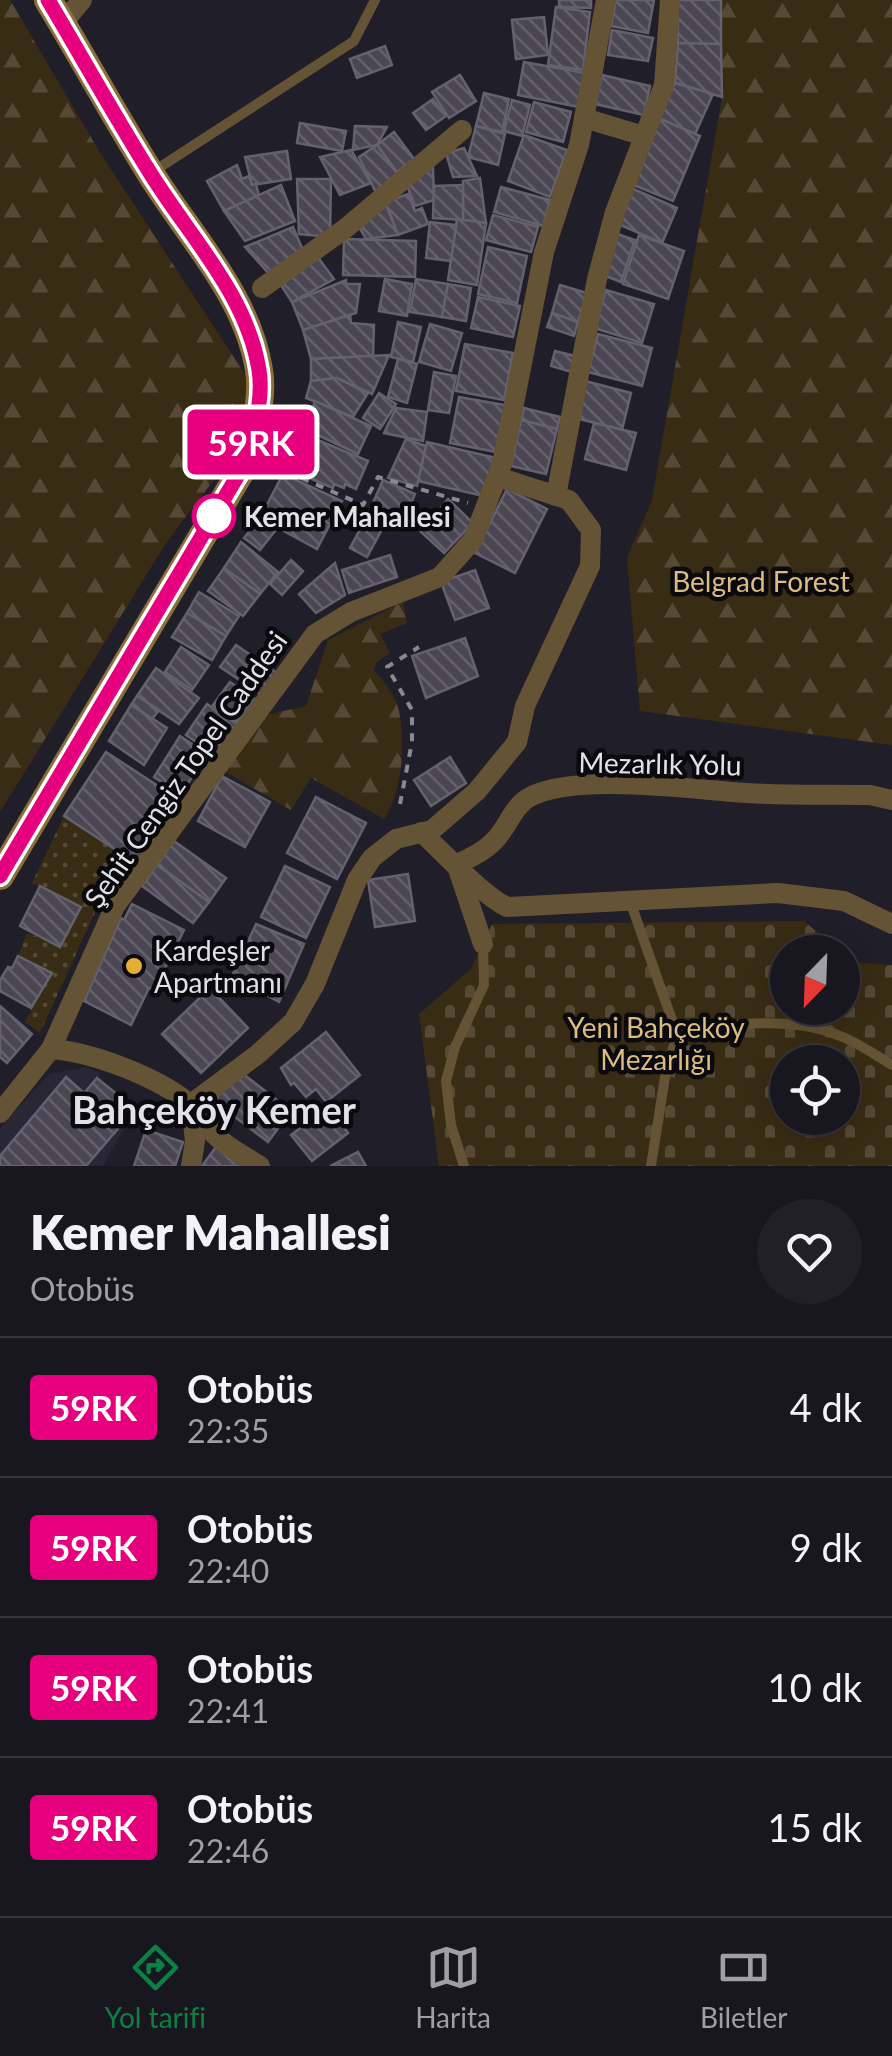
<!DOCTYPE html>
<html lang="tr">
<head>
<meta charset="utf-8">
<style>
  :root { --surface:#18161e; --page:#211f27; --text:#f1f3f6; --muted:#9f9fa4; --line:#36353c; --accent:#0b8043 }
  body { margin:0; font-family:Lato,sans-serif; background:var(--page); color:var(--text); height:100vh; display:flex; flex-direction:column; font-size:38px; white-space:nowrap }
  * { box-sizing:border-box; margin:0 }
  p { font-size:32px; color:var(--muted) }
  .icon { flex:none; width:55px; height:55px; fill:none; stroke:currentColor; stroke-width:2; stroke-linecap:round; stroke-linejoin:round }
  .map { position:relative; height:1166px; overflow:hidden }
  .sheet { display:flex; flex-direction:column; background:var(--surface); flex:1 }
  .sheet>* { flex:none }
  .badge { padding:0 20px; border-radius:8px; font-size:35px; line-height:65px }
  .needle { width:65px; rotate:203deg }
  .tools { position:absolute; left:770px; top:935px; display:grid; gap:20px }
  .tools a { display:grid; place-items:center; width:90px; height:90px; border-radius:50%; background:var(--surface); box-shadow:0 5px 25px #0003,0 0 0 2px var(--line); font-size:50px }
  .map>.badge { position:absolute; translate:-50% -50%; box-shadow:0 0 0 5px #fff }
  .round { display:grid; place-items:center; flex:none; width:105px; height:105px; border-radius:52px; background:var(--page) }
  .headline { display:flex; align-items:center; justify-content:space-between; height:170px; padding:0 30px }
  h1 { font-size:48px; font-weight:800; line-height:75px }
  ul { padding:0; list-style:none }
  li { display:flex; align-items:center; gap:30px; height:140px; padding:0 30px; border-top:2px solid var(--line) }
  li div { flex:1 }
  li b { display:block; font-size:38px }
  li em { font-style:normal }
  li .badge { min-width:110px; font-weight:700; text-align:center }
  .tab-bar { display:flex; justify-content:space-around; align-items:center; height:140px; border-top:2px solid var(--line); background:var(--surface); font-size:28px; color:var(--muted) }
  .tab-bar a { display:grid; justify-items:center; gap:5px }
  .tab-bar .current { color:var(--accent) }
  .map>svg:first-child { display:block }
</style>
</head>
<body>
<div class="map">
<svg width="892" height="1166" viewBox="0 0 892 1166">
  <defs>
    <pattern id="grass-dots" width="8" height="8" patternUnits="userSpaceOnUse" patternTransform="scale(2.5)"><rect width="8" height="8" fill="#392c14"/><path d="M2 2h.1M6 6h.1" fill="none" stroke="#564a36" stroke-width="1.8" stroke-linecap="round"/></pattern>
    <pattern id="forest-firs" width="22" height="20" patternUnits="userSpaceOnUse" patternTransform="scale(2.5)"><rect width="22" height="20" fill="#392c14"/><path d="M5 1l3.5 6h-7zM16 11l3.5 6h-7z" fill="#564a36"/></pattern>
    <pattern id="cemetery-stones" width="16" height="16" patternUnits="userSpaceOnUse" patternTransform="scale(2.5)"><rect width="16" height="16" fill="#392c14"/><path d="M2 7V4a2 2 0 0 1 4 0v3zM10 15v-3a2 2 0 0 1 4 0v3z" fill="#564a36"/></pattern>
    <pattern id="building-back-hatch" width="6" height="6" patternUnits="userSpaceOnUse" patternTransform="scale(2.5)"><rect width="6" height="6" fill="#4a4753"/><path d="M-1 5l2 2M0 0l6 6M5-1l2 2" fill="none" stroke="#64616c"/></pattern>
  </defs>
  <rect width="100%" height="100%" fill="#201e28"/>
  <polygon fill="#292636" points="86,1067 101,1074 98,1079 135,1109 103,1166 0,1166 0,1128 49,1074"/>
  <polygon fill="url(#grass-dots)" points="64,816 136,863 98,906 40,1033 25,1022 51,973 18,956 27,933 61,946 80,907 32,883"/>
  <g fill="url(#forest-firs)">
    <polygon points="0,0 10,0 99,151 250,382 238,448 166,543 0,812"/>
    <polygon points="721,0 892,0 892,745 640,711 627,558 652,500 722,97"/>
    <path d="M403,602L407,623L380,634L390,653L377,662L374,670C384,682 396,696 399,711C406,742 402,793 384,819L311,778L291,810L224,771L266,715L306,706L328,640Z"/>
  </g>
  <path fill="url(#cemetery-stones)" fill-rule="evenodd" d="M804,921L841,952H788V1008H842L843,954L852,962L892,965V1166H439L419,1014L471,969L492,924ZM788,1062H842V1118H788Z"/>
  <g fill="url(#building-back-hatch)" stroke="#64626e" stroke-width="2.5">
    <polygon points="559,0 591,0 591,8 559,7"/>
    <polygon points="616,0 654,0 648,33 611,26"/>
    <polygon points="677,0 721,0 721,44 678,43"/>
    <polygon points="556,7 590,12 583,70 548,65"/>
    <polygon points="544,17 548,55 516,59 512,20"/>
    <polygon points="612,30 653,38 648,61 608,55"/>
    <polygon points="678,43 721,44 722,97 675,83"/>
    <polygon points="385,46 392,65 357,78 350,59"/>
    <polygon points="524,62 585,73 579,107 518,95"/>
    <polygon points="460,75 476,101 449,118 432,92"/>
    <polygon points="602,75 650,86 644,115 595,104"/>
    <polygon points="675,83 713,94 695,134 658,118"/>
    <polygon points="484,93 509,99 502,132 476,126"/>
    <polygon points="433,99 446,116 426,130 413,113"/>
    <polygon points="512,100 530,105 522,136 504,131"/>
    <polygon points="534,102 571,112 563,142 526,132"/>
    <polygon points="658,118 700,136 673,201 631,184"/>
    <polygon points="300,123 346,131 342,151 297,143"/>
    <polygon points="355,126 387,127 377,145 353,150"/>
    <polygon points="476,126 505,134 498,165 468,157"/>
    <polygon points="394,132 414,159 397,172 377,145"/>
    <polygon points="524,135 567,150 550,197 508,181"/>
    <polygon points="377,145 400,177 376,193 359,157"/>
    <polygon points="464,148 477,176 453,177 446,153"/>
    <polygon points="351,150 371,183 340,195 320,157"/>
    <polygon points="287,151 291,179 252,185 245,157"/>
    <polygon points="237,165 242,179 249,176 252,185 256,184 259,196 224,211 207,181"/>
    <polygon points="433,168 434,200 415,206 405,180"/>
    <polygon points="480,178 486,223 463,220 463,181"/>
    <polygon points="297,179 331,179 330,237 299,234"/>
    <polygon points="281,185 295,221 245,241 224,211"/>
    <polygon points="463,185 463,220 433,218 434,186"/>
    <polygon points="501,187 550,200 543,226 494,212"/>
    <polygon points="631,188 677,208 662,243 616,223"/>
    <polygon points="408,194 415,211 422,208 428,224 398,235 385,202"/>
    <polygon points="385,202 398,235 366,239 358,225"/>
    <polygon points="493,215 538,227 531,252 486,240"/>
    <polygon points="457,219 486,223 477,285 448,280"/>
    <polygon points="430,222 456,225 451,261 426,258"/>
    <polygon points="293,227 305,255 271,276 245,247"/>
    <polygon points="617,234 635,240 621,282 603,275"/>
    <polygon points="639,235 684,251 668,299 623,284"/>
    <polygon points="344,239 416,241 415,277 343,275"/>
    <polygon points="488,247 527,256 517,303 478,294"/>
    <polygon points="314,252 334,279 292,302 279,282"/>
    <polygon points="385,279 412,284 407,316 379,311"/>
    <polygon points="416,279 448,284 442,317 410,312"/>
    <polygon points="346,280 346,284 360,284 356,313 303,330 292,302"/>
    <polygon points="448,284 471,288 466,321 442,317"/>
    <polygon points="560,285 587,293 578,322 552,313"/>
    <polygon points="606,290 654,304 642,343 594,328"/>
    <polygon points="478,297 520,306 513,337 471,328"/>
    <polygon points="552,313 578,322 574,336 547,327"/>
    <polygon points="350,315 351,323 374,325 373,356 311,359 303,330"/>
    <polygon points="398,322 421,327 413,362 391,357"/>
    <polygon points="430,324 462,333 451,371 419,362"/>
    <polygon points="598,334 652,348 642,386 588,372"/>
    <polygon points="465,344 513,353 504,400 456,391"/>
    <polygon points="555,351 579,357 575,373 551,366"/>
    <polygon points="389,355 372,394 337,378 311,381 311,359"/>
    <polygon points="398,359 417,364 407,403 388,397"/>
    <polygon points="434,372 456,376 449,413 428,410"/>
    <polygon points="337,378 368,393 353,417 306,398 311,381"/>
    <polygon points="585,381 631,393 622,430 576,418"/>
    <polygon points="379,393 396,404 380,429 363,418"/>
    <polygon points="459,397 510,406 501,453 450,443"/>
    <polygon points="315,401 371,426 358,454 305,429"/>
    <polygon points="396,408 427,412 423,441 384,433"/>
    <polygon points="524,408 560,417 557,429 521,420"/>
    <polygon points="521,420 557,429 546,474 511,466"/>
    <polygon points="594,423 636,433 626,470 585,459"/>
    <polygon points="301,433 368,461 356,489 345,484 344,488 334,484 333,488 286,468"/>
    <polygon points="406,439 426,446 417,486 388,478"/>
    <polygon points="427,442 496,458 488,497 418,481"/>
    <polygon points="283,474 342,501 317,549 260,518"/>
    <polygon points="383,480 415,494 405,519 372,505"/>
    <polygon points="507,489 547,509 515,573 475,553"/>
    <polygon points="448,499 473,523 444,553 421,532"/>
    <polygon points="370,511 387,520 367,557 350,548"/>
    <polygon points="259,519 275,531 260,550 244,538"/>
    <polygon points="241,542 278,572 260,594 224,568"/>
    <polygon points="390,555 397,577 349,593 342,570"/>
    <polygon points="291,560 303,571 282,595 270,584"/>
    <polygon points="335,563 345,595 316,613 299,594"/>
    <polygon points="224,568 260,594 243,616 208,591"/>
    <polygon points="475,570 489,608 455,620 441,582"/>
    <polygon points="199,592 239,616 226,636 187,613"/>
    <polygon points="187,613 226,636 212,660 172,637"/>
    <polygon points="465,638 478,676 426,698 412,656"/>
    <polygon points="236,645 277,673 262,695 220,667"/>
    <polygon points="181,647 209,665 192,690 165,672"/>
    <polygon points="156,668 199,698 179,724 137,696"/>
    <polygon points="230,682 254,698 237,722 213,705"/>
    <polygon points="137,696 159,710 152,719 131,705"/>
    <polygon points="207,704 240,726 218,757 186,735"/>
    <polygon points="131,705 167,728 144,765 109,741"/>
    <polygon points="180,736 207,754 181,794 154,777"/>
    <polygon points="106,752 178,799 136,863 64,816"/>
    <polygon points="450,757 466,783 431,806 414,780"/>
    <polygon points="222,776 270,802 245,847 198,821"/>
    <polygon points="316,797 366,823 337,879 287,853"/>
    <polygon points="174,841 226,878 209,902 157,865"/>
    <polygon points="157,865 209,902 193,923 142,886"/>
    <polygon points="285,866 330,887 306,938 261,917"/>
    <polygon points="408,874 415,921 375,927 368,880"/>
    <polygon points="40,886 81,907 60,947 20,926"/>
    <polygon points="132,904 184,930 154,990 149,988 131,1025 84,1001 121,918 124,920"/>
    <polygon points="256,924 304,944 279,1002 232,976"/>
    <polygon points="18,956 52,973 31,1008 0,991 0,980 8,967 12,968"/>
    <polygon points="210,988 248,1028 201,1073 162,1034"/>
    <polygon points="0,1006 32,1034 7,1063 0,1057"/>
    <polygon points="326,1032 360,1075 326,1102 316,1089 306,1097 294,1083 291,1085 281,1068"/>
    <polygon points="238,1070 291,1111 268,1142 214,1101"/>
    <polygon points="66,1077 84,1093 97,1078 135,1109 86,1166 0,1166 0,1156"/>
    <polygon points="329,1106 348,1133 312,1161 291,1135"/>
    <polygon points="146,1130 183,1142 175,1166 134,1166"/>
    <polygon points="216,1147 243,1166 202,1166"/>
    <polygon points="358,1152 366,1166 330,1166"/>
  </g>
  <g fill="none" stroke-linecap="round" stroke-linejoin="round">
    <g stroke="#8a8890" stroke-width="4" stroke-dasharray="8 8" stroke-linecap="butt">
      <polyline points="272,465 363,505 378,477 468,503"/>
      <polyline points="400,804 412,742 412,710 387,667 419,647"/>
    </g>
    <g stroke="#645334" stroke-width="10">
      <polyline points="151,173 354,41 375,0"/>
      <path d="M630,901L677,1034C731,1024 792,1014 845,1038C861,1045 877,1056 892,1065"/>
      <polyline points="464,1166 451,1125 446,1081 455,1047 484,985 483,944"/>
      <polyline points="651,1166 665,1077 677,1034"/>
    </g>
    <g stroke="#645334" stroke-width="20">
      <polyline points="62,24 82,0"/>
      <polyline points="584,118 644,136"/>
      <polyline points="262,288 346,228 462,130"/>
      <polyline points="556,496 597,279 615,212 664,85 670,0"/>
      <path d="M421,832C445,854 481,894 507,907L778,893L844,901L892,924"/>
      <path d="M457,864C470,858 485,851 495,840C507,828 513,807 528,798C569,773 685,788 732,792C778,796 824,794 870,795L892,800"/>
      <polyline points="457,866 483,944"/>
      <path d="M51,1049C92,1052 158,1077 190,1104C198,1110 202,1121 209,1129C222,1144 243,1155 260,1166"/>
      <polyline points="191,1104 258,1054 293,1022 315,984 357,880 372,858 396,839 432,830 477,791 517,742 525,706 590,566 591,530 569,500 498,477"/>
      <polyline points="0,1113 51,1049 115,906 315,634 351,612 440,577 473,540 502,464 544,252 579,145 606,0"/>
      <polyline points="191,1166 195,1141 191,1106"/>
    </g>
    <path stroke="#8b703c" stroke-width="28" d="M0,876L247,461C253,432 264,400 259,370C247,294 188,235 149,171C114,115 82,56 48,0"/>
  </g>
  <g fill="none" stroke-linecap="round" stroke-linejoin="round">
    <defs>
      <path id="line" d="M0,876L247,460C253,431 264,400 259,370C247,294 188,235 149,171C114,115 82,57 48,0"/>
    </defs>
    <use href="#line" stroke="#fff" stroke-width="22"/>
    <use href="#line" stroke="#e6007e" stroke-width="15"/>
  </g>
  <circle fill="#fff" stroke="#e6007e" stroke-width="5" cx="214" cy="516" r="20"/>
  <circle fill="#e4ae35" stroke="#0a090d" stroke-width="4" cx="134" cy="966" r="10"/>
  <g text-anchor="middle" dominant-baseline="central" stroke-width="9" stroke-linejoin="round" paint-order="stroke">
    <g font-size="28" font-weight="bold" fill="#e3e1e8" stroke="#0a090d" text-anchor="start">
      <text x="244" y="516">Kemer Mahallesi</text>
    </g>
    <g font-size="28" fill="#dcbc81" stroke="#0a090d">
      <text x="761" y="581">Belgrad Forest</text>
      <text x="656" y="1027">Yeni Bahçeköy<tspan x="656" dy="32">Mezarlığı</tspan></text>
    </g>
    <g font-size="28" fill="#e3e1e8" stroke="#0a090d">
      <text transform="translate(660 763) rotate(1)">Mezarlık Yolu</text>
      <text transform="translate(185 769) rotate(-55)">Şehit Cengiz Topel Caddesi</text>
    </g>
    <g font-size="28" fill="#e3e1e8" stroke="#0a090d" text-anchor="start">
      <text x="154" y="950">Kardeşler<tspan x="154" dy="32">Apartmanı</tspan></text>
    </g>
    <g font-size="38" font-weight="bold" fill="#e3e1e8" stroke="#0a090d">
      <text x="214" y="1109">Bahçeköy Kemer</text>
    </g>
  </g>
</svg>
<div class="tools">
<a><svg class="needle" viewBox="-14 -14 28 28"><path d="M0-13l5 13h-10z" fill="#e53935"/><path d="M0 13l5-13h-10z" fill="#9f9fa4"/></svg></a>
<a><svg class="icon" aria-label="locate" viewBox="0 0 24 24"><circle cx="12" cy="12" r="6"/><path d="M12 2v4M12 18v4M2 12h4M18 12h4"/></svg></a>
</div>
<b class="badge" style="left:251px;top:442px;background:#e6007e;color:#fff">59RK</b>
</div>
<section class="sheet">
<div class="headline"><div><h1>Kemer Mahallesi</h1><p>Otobüs</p></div><a class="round"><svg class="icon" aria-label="heart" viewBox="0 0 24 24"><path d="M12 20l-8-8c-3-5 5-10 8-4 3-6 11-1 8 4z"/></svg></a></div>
<ul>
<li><span class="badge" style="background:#e6007e;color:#fff">59RK</span><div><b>Otobüs</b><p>22:35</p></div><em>4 dk</em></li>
<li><span class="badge" style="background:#e6007e;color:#fff">59RK</span><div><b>Otobüs</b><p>22:40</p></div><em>9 dk</em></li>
<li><span class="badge" style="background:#e6007e;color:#fff">59RK</span><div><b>Otobüs</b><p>22:41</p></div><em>10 dk</em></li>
<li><span class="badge" style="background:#e6007e;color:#fff">59RK</span><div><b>Otobüs</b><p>22:46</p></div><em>15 dk</em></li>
</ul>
</section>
<nav class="tab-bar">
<a class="current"><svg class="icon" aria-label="directions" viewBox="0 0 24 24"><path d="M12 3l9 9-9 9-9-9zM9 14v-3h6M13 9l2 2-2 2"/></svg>Yol tarifi</a>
<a><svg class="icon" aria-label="map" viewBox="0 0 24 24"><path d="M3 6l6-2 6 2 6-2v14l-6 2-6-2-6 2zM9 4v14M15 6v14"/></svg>Harita</a>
<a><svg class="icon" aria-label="tickets" viewBox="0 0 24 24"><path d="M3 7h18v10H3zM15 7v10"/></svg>Biletler</a>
</nav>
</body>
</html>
